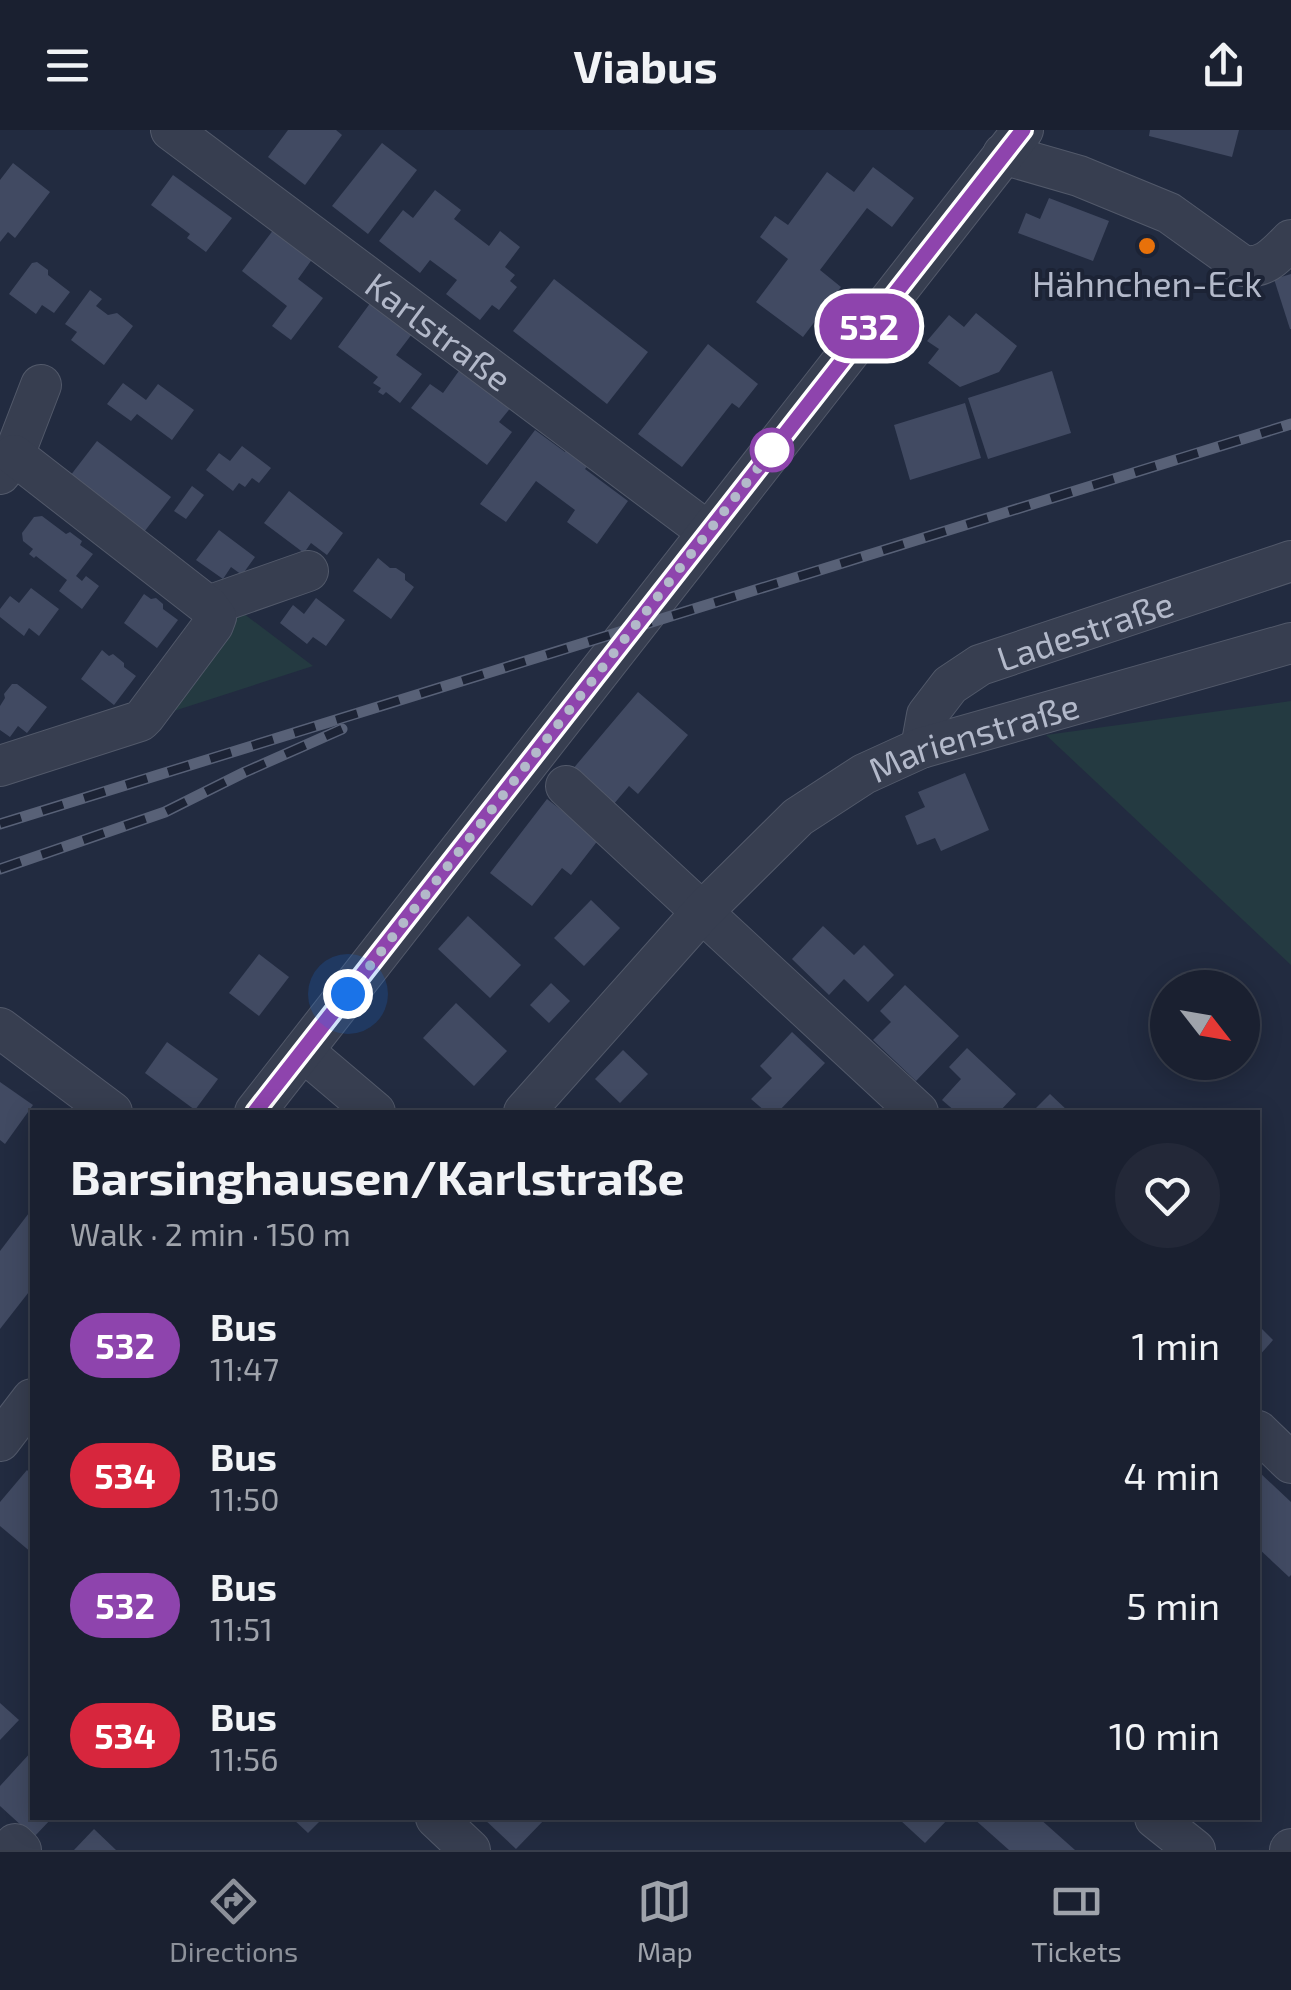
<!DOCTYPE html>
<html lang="en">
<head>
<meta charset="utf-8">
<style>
  :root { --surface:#1a2030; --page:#232838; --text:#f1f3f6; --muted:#9fa3ab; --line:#383e4c; --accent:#8c9099 }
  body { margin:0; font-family:"Exo 2",sans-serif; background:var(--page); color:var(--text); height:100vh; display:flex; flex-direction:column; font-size:38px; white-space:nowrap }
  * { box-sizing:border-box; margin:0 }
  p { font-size:32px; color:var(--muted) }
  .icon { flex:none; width:55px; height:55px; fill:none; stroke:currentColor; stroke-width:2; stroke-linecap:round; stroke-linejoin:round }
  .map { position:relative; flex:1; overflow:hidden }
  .side { position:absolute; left:30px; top:980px; width:1230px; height:710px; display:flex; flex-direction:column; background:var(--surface); border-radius:0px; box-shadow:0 5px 25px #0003,0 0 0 2px var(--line) }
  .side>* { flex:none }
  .badge { padding:0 20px; border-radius:32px; font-size:35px; line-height:65px }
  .needle { width:65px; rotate:121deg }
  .fabs { position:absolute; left:1150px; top:840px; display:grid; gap:20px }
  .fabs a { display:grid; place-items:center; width:110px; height:110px; border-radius:50%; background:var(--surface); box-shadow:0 5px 25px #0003,0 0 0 2px var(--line); font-size:50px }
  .you { position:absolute; width:50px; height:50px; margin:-25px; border:8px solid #fff; border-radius:50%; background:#1a73e8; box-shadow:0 0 0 15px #1a73e833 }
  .map>.badge { position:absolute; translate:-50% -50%; box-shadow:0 0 0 5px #fff }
  .round { display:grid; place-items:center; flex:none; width:105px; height:105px; border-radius:52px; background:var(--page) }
  .summary { display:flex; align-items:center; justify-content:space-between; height:170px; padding:0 40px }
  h1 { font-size:48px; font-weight:700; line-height:75px }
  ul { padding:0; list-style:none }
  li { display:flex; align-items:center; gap:30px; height:130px; padding:0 40px }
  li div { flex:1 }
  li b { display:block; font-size:38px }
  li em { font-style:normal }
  li .badge { min-width:110px; font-weight:700; text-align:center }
  header { display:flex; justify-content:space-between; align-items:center; height:130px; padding:0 40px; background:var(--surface); font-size:45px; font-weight:700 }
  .tab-bar { display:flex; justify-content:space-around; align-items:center; height:140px; border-top:2px solid var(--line); background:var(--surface); font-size:28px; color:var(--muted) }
  .tab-bar a { display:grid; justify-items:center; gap:5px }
  .tab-bar .current { color:var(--accent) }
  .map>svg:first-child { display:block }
</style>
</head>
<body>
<header><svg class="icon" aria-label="menu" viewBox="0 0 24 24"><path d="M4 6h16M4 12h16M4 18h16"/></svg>Viabus<svg class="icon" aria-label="share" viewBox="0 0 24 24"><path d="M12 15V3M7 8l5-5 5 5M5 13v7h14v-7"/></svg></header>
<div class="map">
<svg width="1291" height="1720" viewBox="0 0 1291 1720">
  <rect width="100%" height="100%" fill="#222b40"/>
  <g fill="#243a41">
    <polygon points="235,477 313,536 146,590"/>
    <polygon points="1291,571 1291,835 1046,605"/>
  </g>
  <g fill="#414a62">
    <polygon points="288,0 336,0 342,5 305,55 268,27"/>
    <polygon points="1150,0 1239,0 1232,27 1149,6"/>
    <polygon points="382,13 417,40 368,104 332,76"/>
    <polygon points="13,33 50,62 15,108 8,102 0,112 0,50"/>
    <polygon points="873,37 914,68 892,97 867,78 820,140 841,157 803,207 756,172 788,129 760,107 775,86 788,95 827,42 854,62"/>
    <polygon points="173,45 232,88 206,122 187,108 190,104 151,75"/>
    <polygon points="435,60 461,80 454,89 489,116 500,101 520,117 505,137 515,145 510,151 517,157 499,180 492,175 480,190 446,164 457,150 430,130 420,143 379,111 403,80 413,88"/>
    <polygon points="1049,68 1109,91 1093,131 1018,103 1026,83 1040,89"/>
    <polygon points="274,99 313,128 298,149 323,168 291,210 272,196 287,176 242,141"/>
    <polygon points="37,132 48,140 48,145 70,162 54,183 42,175 36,184 9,164 32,133"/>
    <polygon points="1291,144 1291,199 1290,199 1274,149"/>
    <polygon points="554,149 648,222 607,274 513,201"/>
    <polygon points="90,160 102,169 96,176 108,185 117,183 133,196 104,235 71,210 77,202 65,194"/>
    <polygon points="371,172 412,204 396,225 422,244 400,273 386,262 383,265 378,262 381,258 373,253 378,247 338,217"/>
    <polygon points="976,183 1017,216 999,242 960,257 928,233 939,219 927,211 949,185 964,197"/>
    <polygon points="708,214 758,254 739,278 732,273 682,337 638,304"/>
    <polygon points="461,238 512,276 499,292 512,302 487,335 411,278 430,254 443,263"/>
    <polygon points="1052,241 1071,303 988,329 968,268"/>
    <polygon points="123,253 146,270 158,254 194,280 172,310 137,284 131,291 107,274"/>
    <polygon points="965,273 981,328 910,350 894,295"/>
    <polygon points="535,300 565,322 569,316 591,332 585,339 628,371 597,414 567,392 575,380 536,351 506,392 480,374"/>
    <polygon points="97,311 171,367 141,406 67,350"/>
    <polygon points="242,316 271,338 259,353 252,348 245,357 239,353 233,361 206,340 219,323 230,331"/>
    <polygon points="192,356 204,365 186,389 174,381"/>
    <polygon points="289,361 343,403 327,425 311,413 304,423 264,393"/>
    <polygon points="42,386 66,404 70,402 82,411 80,415 93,424 76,446 82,451 86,446 99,456 82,479 59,461 67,450 36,426 34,428 29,424 33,419 23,411 22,403 34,387"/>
    <polygon points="219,400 255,427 242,445 231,437 223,449 196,430"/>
    <polygon points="378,428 390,438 396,438 405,444 405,450 414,457 391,489 353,461"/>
    <polygon points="31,458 59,479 39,506 29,498 24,506 0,487 0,479 10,466 19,473"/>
    <polygon points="144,464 151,469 156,468 163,474 163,479 178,490 157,518 124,493"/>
    <polygon points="316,468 345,490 326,516 313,507 307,514 280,493 293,475 304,484"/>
    <polygon points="102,520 109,526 113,524 124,533 124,537 136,546 114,575 81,549"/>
    <polygon points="12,554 17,554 47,577 27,603 18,596 10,607 0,600 0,576 5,568 4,564"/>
    <polygon points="638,562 688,605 638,664 629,656 613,675 572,640"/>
    <polygon points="965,643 989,700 941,721 935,708 917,715 905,686 925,677 918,662"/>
    <polygon points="547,669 599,709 571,745 562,738 532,776 490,743"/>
    <polygon points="591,770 620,798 584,836 554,808"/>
    <polygon points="468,786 521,835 490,868 438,819"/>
    <polygon points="823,796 854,825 864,815 894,845 868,872 844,849 829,865 792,829"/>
    <polygon points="259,824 289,847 259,886 229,863"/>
    <polygon points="551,853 570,871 549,893 530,875"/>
    <polygon points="905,855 959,906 916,951 873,910 891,892 880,881"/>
    <polygon points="456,873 507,921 474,956 423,908"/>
    <polygon points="792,902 825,933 778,982 766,982 751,969 772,948 760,936"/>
    <polygon points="167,912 218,949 195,980 145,943"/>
    <polygon points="967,918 1016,964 999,982 956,982 942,970 961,949 949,937"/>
    <polygon points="623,920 648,944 620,973 595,949"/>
    <polygon points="0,952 33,975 5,1014 0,1010"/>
    <polygon points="1050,964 1069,982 1032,982"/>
    <polygon points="32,1079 32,1158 0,1199 0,1121"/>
    <polygon points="1258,1195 1273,1210 1258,1227"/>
    <polygon points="27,1340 32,1345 32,1423 0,1396 0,1372"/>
    <polygon points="1258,1341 1291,1372 1291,1445 1289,1447 1258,1418"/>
    <polygon points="0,1573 19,1590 0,1610"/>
    <polygon points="32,1621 32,1688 52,1688 34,1707 0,1676 0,1656"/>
    <polygon points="292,1688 323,1688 308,1703"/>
    <polygon points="483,1688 546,1688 516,1719"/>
    <polygon points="902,1688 949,1688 925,1713 900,1690"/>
    <polygon points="973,1688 1039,1688 1075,1720 1009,1720"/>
    <polygon points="94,1699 116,1720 74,1720"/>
  </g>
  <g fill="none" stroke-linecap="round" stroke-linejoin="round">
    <defs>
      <g id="minor">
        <path id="s1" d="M171,0L708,402"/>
        <path d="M1003,24L1079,46L1169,83L1243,136C1265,139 1276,125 1291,110"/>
        <polyline points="0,344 14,325 41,255"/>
        <polyline points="208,476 308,441"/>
        <path id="s2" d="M921,618L927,585L950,555L980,535L1291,431"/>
        <polyline points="0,636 140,591 145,586 213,495 216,487 208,476 14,325"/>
        <polyline points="566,656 918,982"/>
        <polyline points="0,898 112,982"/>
        <polyline points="303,921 375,982"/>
        <polyline points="255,982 1023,0"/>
        <path id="s3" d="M524,982L702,782L798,687L864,644L921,618L1291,513"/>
        <polyline points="1258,1301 1291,1333"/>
        <polyline points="0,1311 32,1269"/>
        <polyline points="436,1688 470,1720"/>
        <polyline points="1155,1688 1195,1720"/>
        <polyline points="15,1714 21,1720"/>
        <polyline points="1290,1720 1291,1719"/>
      </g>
    </defs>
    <use href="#minor" stroke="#52596a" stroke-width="42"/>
    <use href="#minor" stroke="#373e50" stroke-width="40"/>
    <defs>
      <g id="rail">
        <polyline points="0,694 1291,294"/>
        <polyline points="0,739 165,682 245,642 342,599"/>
      </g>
    </defs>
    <use href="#rail" stroke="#586177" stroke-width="11"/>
    <use href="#rail" stroke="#1c2335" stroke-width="8" stroke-dasharray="22" stroke-linecap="butt"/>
  </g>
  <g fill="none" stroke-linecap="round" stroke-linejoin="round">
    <defs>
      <polyline id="line" points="255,982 1023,0"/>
    </defs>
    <use href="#line" stroke="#fff" stroke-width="22"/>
    <use href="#line" stroke="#8e44ad" stroke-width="15"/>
    <polyline stroke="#b3b9ca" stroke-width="10" stroke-dasharray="0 18" points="348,864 772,320"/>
  </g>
  <circle fill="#e8710a" stroke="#1c2335" stroke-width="4" cx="1147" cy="116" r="10"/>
  <circle fill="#fff" stroke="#8e44ad" stroke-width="5" cx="772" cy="320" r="20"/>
  <g text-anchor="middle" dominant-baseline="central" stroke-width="8" stroke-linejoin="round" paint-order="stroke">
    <g font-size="35" fill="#b3b9ca" stroke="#1c2335">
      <text x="1147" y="153">Hähnchen-Eck</text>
    </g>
    <g font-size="35" fill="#b3b9ca" stroke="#1c2335">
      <text stroke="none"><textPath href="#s1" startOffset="335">Karlstraße</textPath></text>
      <text stroke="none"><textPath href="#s2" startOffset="218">Ladestraße</textPath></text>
      <text stroke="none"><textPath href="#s3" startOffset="598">Marienstraße</textPath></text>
    </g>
  </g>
</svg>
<div class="fabs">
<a><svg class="needle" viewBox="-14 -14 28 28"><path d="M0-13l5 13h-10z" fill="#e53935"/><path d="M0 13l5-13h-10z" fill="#9fa3ab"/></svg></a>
</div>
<div class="you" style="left:348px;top:864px"></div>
<b class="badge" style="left:869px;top:196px;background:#8e44ad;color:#fff">532</b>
<section class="side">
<div class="summary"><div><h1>Barsinghausen/Karlstraße</h1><p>Walk · 2 min · 150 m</p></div><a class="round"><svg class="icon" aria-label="heart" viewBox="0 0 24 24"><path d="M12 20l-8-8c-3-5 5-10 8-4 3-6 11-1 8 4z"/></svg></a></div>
<ul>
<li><span class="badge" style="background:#8e44ad;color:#fff">532</span><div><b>Bus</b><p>11:47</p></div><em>1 min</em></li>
<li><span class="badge" style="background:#d7263d;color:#fff">534</span><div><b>Bus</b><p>11:50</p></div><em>4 min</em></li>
<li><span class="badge" style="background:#8e44ad;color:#fff">532</span><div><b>Bus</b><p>11:51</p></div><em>5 min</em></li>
<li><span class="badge" style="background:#d7263d;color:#fff">534</span><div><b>Bus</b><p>11:56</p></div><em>10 min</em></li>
</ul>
</section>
</div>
<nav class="tab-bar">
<a class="current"><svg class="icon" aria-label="directions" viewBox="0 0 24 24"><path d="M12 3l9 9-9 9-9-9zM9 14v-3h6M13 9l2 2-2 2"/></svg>Directions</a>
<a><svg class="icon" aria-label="map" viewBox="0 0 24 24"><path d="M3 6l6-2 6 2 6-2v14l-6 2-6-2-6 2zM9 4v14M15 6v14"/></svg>Map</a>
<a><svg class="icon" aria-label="tickets" viewBox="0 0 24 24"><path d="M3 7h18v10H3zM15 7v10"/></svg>Tickets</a>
</nav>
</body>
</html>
